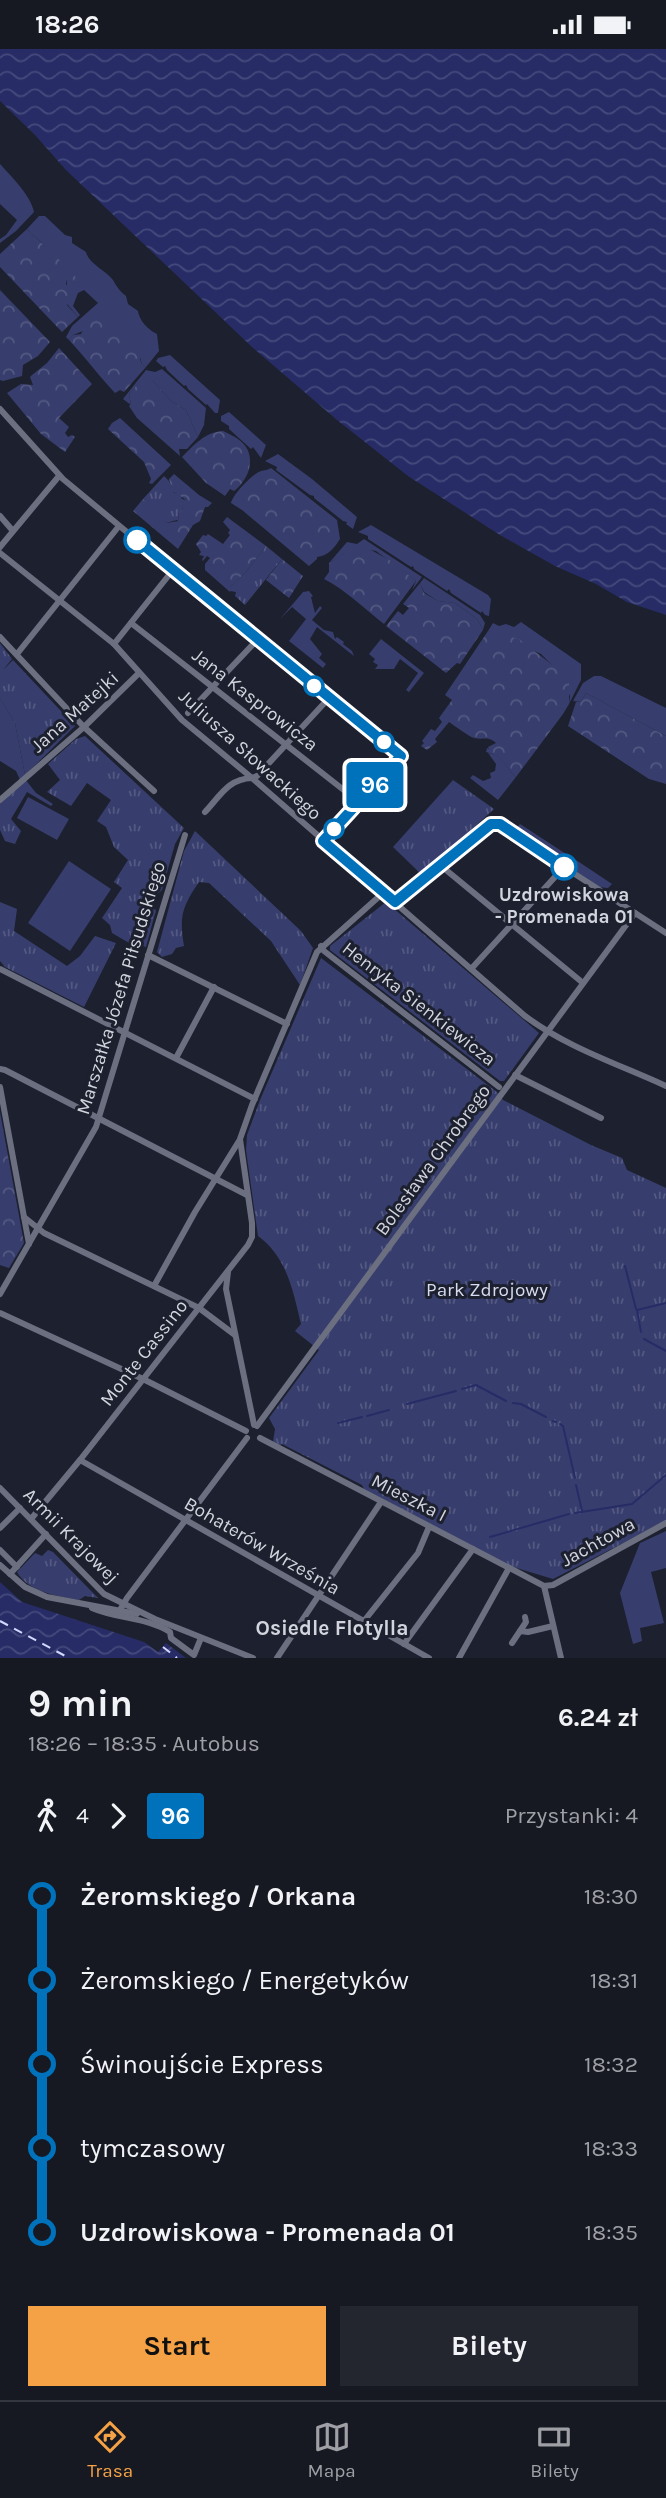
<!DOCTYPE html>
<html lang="pl">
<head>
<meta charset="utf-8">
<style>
  :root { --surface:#161822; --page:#23252f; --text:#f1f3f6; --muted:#9ea0a5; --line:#353740; --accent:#f5a246 }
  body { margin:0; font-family:Karla,sans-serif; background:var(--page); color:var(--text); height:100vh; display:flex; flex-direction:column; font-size:26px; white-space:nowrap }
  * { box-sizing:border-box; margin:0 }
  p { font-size:23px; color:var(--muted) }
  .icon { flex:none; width:38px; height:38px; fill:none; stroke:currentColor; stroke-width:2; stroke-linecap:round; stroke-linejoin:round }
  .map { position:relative; height:1609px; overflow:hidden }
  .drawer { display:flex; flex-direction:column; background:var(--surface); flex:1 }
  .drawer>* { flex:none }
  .badge { padding:0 14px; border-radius:5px; font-size:24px; line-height:46px }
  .map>.badge { position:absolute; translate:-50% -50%; box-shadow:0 0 0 4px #fff }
  .legs { display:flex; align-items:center; gap:10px; height:77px; padding:0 28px; font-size:23px }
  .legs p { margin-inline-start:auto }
  .overview { display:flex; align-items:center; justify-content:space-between; height:119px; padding:0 28px }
  h1 { font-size:38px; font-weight:700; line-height:52px }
  .button { display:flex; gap:14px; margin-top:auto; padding:14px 28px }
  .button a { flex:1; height:80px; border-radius:0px; background:var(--accent); color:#111; font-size:28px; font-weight:700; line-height:80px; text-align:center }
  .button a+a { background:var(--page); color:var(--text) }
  ul { padding:0 28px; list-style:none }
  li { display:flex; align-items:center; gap:24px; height:84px; font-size:26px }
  li i { display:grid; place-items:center; width:10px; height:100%; margin:0 9px; background:currentColor }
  li i::after { content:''; width:18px; height:18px; margin:-9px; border:5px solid; border-radius:50%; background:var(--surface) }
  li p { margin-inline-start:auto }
  li:first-child i { background:linear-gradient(#0000 50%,currentColor 0) }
  li:last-child i { background:linear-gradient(currentColor 50%,#0000 0) }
  .status { display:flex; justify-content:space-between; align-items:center; height:49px; padding:0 35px; background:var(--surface); direction:ltr }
  .status svg { height:19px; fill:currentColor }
  .tabs { display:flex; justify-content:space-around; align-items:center; height:98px; border-top:2px solid var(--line); background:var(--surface); font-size:19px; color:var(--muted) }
  .tabs a { display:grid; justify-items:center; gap:4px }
  .tabs .current { color:var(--accent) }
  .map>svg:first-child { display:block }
</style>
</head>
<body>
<div class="status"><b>18:26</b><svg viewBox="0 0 49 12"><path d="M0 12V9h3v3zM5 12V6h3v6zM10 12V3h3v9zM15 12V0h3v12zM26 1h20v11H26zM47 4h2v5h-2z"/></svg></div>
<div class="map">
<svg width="666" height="1609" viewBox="0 0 666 1609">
  <defs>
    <pattern id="forest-crowns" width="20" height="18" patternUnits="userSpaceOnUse" patternTransform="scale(1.75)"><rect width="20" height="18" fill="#373e6d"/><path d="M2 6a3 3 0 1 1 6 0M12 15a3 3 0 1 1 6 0" fill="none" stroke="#535981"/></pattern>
    <pattern id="park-tufts" width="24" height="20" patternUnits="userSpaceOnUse" patternTransform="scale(1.75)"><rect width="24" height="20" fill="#373e6d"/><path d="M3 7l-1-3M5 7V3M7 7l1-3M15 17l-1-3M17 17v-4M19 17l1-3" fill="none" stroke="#535981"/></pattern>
    <pattern id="water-waves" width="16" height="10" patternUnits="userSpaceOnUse" patternTransform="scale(1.75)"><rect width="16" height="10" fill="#272c67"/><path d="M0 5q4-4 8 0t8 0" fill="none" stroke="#454a7c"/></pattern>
  </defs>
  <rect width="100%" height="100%" fill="#1d202e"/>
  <g fill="#373e6d">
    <path d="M0,115C12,128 31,147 34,163L16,182L0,194V190L6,186L17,171L0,155Z"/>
    <path d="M39,167H45L65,186L72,188V194L86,203C88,214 105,221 113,231C116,236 119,242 126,247L128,255L138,262C139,271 148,281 157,285L159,302L146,318L142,316L140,308L83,282L73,286L69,291L66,288L72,277L98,254L84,241L78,244L73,257L80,266L78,268L67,255V229L70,231L43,195L27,180Z"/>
    <polygon points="170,306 220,351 218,364 215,364 207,355 206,356 188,340 186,336 184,337 167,321 165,317 163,318 156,312 158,309"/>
    <polygon points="162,320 206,359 204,376 198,388 186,361 171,352 153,332 142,331 129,345 131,356 123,350 146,321 155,323"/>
    <polygon points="229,363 266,396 261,409 253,398 251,400 229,380 229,377 221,372 221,367"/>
    <polygon points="278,405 312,430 357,468 353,480 346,475 347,473 343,472 314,449 314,447 310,446 276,421 277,418 265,412"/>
    <polygon points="371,476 488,546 491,550 489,567 485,566 482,562 481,564 451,544 449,540 447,542 414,520 413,517 411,518 368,490 368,487 358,483"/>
    <polygon points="364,490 422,528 412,541 416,532 376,502 354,498 329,514 347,493 357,495"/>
    <polygon points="424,529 480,566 485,574 483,581 477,570 455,554 438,552 424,543 420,534"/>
    <polygon points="309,542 313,547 311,548 315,564 320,557 322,559 312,571 324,581 333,583 335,590 337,588 344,593 343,595 352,602 354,607 317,578 310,590 322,605 319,609 326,615 323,619 289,592 306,570 292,558 280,570 303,543"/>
    <polygon points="521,573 581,615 581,631 569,655 570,647 552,616 541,605 488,582 493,574 499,577 506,575 514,578"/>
    <polygon points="381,590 424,624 409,643 406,641 418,624 400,610 394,620 375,620 378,616 373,613 375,610 369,605"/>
    <polygon points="594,627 601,627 666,659 666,687 586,644 581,653 573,652 583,634"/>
    <polygon points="0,649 15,674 25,726 20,731 16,722 0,712"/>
    <path d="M488,704C504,706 505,719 516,728L498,751L470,729L473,726L483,732L491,729L490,724L495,722L496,715Z"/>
    <polygon points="28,748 69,770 57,791 17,769"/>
    <polygon points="69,812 111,840 70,902 28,874"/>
    <polygon points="666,1482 666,1519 651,1523 664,1574 640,1579 642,1592 633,1595 620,1544 640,1494"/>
  </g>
  <g fill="url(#forest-crowns)">
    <polygon points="27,180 69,220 82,236 79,239 67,230 66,235 72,245 68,248 67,256 78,268 62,283 0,218 0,205"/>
    <polygon points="0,241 50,293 38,307 23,316 22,327 3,332 0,331"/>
    <path d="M97,263L142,303L140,310L142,316L146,318L124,343L120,341L115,344C100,328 84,307 69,291L73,286L81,285L85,277Z"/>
    <polygon points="59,299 92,335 59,369 69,378 65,384 68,388 72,386 75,388 65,403 41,385 7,344 21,335 33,336 30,328 32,326 47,314"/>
    <polygon points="144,328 153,332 171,352 186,361 198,388 187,400 179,400 180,407 137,369 129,357 131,355 129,345"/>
    <polygon points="120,369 171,416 152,435 149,434 151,430 144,413 108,380 112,374"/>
    <path d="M223,382C231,386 241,390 246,398C256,414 246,433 234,442L230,440L225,447L206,434L182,408C194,396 205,383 223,382Z"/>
    <path d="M271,419L337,471L340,490C334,499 328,507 317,508V510L309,517L242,461L231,454C233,445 252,425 261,422C264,421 268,421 271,419Z"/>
    <polygon points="174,425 199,446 212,454 208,458 205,458 200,472 193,476 178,500 133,462 143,450 155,453 166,474 179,472 178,462 182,461 183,457 191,454 172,442 169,430"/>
    <polygon points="227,468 266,497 245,524 230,538 230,543 205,521 205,515 210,509 207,507 203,512 202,511 204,507 199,506 201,503 196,495 203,486 206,487 208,485 223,495 230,486 228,484 230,481 223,473"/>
    <path d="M362,496L391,512L416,532L384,575C367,562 346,541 324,530L329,523V514L347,502L349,498Z"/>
    <polygon points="282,510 303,527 289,549 266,531"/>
    <polygon points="420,534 424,544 438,552 455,554 477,570 483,581 460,615 457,614 446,624 386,577 398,562 403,566 409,559 403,555"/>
    <path d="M488,582L519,590L569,629V655L563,665L516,728C503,716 504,707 486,703L487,699L489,700L488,698L496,694C488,687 483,691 474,689C468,687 455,677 449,673L435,690L437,693L427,701L421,697L424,694L422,692L431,680L435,682L442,673L439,669L452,651L445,646Z"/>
    <polygon points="586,644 666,687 666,735 649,730 568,677 576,653 581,653"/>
    <polygon points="0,1063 24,1194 9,1219 0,1216"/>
  </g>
  <g fill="url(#park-tufts)">
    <path d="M164,427L169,432L174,444L180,445L182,450L190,452L192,455L183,457L182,462L178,463L179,473L177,471L166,474L157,465C157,453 154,453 143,450Z"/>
    <polygon points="266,497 282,510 245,556 235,547 236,543 230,542 230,538 245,524"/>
    <polygon points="0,594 12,610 3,621 13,611 75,677 25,726 15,674 0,649"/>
    <polygon points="85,687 184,779 175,795 162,841 152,850 150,858 156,861 146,898 139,896 136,898 112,884 110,876 102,869 122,839 114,833 128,811 114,798 106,778 97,772 111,751 87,734 71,757 47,743 60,731 48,715 76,690"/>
    <polygon points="25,730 36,744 53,755 51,757 27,743 11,770 21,782 15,795 5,792 0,781 0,751"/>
    <polygon points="453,731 494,760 422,826 393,798"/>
    <polygon points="520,775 566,805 569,810 576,811 612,835 608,839 599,838 517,784 516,780"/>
    <path d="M195,782L301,882L313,899L300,936L271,892L209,834L199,833C182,858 179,867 184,897L176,899L172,905L162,908L157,903L184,802Z"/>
    <polygon points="0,853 17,860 14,882 67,917 80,907 95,887 116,894 84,958 5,918 0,912"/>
    <polygon points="386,853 539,984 504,1032 500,1032 330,901 330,897"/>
    <path d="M321,909L497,1043L503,1051L591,1096L622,1109L627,1121L666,1139V1472L553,1530L510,1517L364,1440L362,1436L282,1395L279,1397L273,1393L275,1380L269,1369L319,1301L295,1282L301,1275C293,1242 287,1208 258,1187L246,1101L247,1086L260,1051Z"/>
    <path d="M48,1501L53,1503L98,1549L85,1547L79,1551C58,1547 28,1543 17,1523L35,1504L42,1507Z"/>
  </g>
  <g fill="url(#water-waves)">
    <polygon points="0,0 666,0 666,566 627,553 596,535 555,517 500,486 408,427 337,371 252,298 66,121 35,86 0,52"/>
    <polygon points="0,1533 22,1553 144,1593 158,1603 166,1594 186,1609 0,1609"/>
  </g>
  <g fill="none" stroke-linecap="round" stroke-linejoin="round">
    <g stroke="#272c67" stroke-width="2">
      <polyline points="625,1217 636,1260"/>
      <polyline points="641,1283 637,1261 666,1254"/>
      <polyline points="644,1290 666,1302"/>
      <polyline points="462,1340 476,1336 506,1352"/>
      <polyline points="513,1354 521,1355 546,1368"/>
      <polyline points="407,1355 456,1342"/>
      <polyline points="367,1367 389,1361"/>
      <polyline points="553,1372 556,1373"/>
      <polyline points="338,1374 362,1368"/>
      <polyline points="560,1375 563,1377 575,1429"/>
      <polyline points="576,1436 582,1462"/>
      <polyline points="575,1464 632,1455 666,1426"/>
      <polyline points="490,1488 569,1465"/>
    </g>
    <g stroke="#d0d8fe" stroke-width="2" stroke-dasharray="9 7" stroke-linecap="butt">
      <polyline points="0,1572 69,1609"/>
      <polyline points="163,1598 177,1609"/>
    </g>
    <g stroke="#6b6f80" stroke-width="6">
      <polyline points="0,360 63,430 257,591 401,707 323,792"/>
      <polyline points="0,467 13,482"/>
      <polyline points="0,498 59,427"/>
      <path d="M0,504L114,595L182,671L252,729L525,967C568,999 618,1015 666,1037"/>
      <polyline points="131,574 359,753"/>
      <polyline points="0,588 84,678 154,742"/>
      <polyline points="114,595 173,521"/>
      <polyline points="17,605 119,477"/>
      <polyline points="188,664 257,591"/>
      <polyline points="252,729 257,727 329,649"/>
      <polyline points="0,751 84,678 138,625"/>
      <path d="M205,763C221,746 228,730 252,729"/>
      <polyline points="440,816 583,934"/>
      <polyline points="395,853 489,775 496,774 666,884"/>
      <polyline points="321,897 324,902 499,1038"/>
      <polyline points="148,906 287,975"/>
      <polyline points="472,919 564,818"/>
      <polyline points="0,920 255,1050"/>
      <polyline points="176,1009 214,938"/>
      <polyline points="0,1020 5,1021 247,1146"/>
      <polyline points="515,1026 601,1069"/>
      <polyline points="0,1038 29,1195"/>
      <polyline points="24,1168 44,1184 199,1259 235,1286"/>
      <polyline points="228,1223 226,1240 254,1376"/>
      <polyline points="154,1237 195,1163 239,1092"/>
      <polyline points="0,1245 96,1078 185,786"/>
      <polyline points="0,1264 143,1330 246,1382"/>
      <polyline points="257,1377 635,864"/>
      <polyline points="260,1389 544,1537"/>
      <polyline points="80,1411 429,1609"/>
      <polyline points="0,1439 104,1545 155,1570 253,1609"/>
      <polyline points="31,1470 80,1411 248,1196 252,1188 252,1174 240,1090 252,1056 317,903 383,844"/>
      <polyline points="0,1479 20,1459"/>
      <polyline points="0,1501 17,1518"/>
      <polyline points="0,1516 25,1538 47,1548 137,1565"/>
      <polyline points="10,1525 46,1485"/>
      <polyline points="544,1537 553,1536 666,1474"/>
      <polyline points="544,1537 561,1609"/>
      <path d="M92,1559C117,1570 146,1568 170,1583L171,1589L194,1606L201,1589"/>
      <polyline points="120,1561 127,1549 247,1389"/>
      <polyline points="364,1572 418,1504 429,1478"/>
      <polyline points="520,1582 528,1583 553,1577"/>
      <polyline points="512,1594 526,1573 525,1568"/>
      <polyline points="404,1595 473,1500"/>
      <polyline points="277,1609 381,1453"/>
      <polyline points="459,1609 509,1519"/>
    </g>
  </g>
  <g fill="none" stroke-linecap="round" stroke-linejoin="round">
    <defs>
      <polyline id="line-1" points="137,491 401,707 323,792 395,853 491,775 500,775 564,818"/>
    </defs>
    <use href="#line-1" stroke="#fff" stroke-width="16"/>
    <use href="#line-1" stroke="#0072bc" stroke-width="10"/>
  </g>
  <g fill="#fff" stroke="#0072bc" stroke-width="3.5">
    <circle cx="137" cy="491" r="12"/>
    <circle cx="314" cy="637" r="9"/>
    <circle cx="384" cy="693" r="9"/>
    <circle cx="334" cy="780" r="9"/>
    <circle cx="564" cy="818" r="12"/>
  </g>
  <g text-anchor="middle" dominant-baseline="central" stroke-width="6" stroke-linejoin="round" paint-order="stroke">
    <g font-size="19" fill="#d2d5de" stroke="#1d202e">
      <text transform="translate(255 651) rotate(38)">Jana Kasprowicza</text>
      <text transform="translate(75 663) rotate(-42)">Jana Matejki</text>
      <text transform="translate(250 706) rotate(42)">Juliusza Słowackiego</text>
      <text transform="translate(121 939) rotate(-73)">Marszałka Józefa Piłsudskiego</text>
      <text transform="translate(419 955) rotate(38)">Henryka Sienkiewicza</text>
      <text transform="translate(433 1111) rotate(-54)">Bolesława Chrobrego</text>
      <text transform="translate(144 1304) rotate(-52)">Monte Cassino</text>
      <text transform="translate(409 1449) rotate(27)">Mieszka I</text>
      <text transform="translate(71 1487) rotate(45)">Armii Krajowej</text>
      <text transform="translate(598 1493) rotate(-29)">Jachtowa</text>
      <text transform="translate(262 1497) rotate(30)">Bohaterów Września</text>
    </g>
    <g font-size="19" font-weight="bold" fill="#d2d5de" stroke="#1d202e">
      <text x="564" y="846">Uzdrowiskowa<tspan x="564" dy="22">- Promenada 01</tspan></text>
    </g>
    <g font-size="19" fill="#d7dcef" stroke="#1d202e">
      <text x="487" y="1241">Park Zdrojowy</text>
    </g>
    <g font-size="21" font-weight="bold" fill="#d2d5de" stroke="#1d202e">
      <text x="332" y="1579">Osiedle Flotylla</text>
    </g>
  </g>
</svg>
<b class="badge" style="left:375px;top:736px;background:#0072bc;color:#fff">96</b>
</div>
<section class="drawer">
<div class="overview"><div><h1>9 min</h1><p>18:26 – 18:35 · Autobus</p></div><b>6.24 zł</b></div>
<div class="legs"><svg class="icon" aria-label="walk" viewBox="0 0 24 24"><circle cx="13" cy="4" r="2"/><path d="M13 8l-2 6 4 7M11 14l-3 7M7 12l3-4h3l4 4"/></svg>4<svg class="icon" aria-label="forward" viewBox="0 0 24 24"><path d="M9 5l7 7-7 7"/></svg><b class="badge" style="background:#0072bc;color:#fff">96</b><p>Przystanki: 4</p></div>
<ul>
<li><i style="color:#0072bc"></i><b>Żeromskiego / Orkana</b><p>18:30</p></li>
<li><i style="color:#0072bc"></i><span>Żeromskiego / Energetyków</span><p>18:31</p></li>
<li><i style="color:#0072bc"></i><span>Świnoujście Express</span><p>18:32</p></li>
<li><i style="color:#0072bc"></i><span>tymczasowy</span><p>18:33</p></li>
<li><i style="color:#0072bc"></i><b>Uzdrowiskowa - Promenada 01</b><p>18:35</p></li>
</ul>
<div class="button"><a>Start</a><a>Bilety</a></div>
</section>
<nav class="tabs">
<a class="current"><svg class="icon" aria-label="directions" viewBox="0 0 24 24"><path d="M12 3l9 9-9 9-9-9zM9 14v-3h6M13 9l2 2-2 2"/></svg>Trasa</a>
<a><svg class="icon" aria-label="map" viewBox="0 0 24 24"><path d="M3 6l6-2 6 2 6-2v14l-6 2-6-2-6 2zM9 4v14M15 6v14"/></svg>Mapa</a>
<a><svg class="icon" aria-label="tickets" viewBox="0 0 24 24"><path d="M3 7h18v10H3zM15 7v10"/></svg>Bilety</a>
</nav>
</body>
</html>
